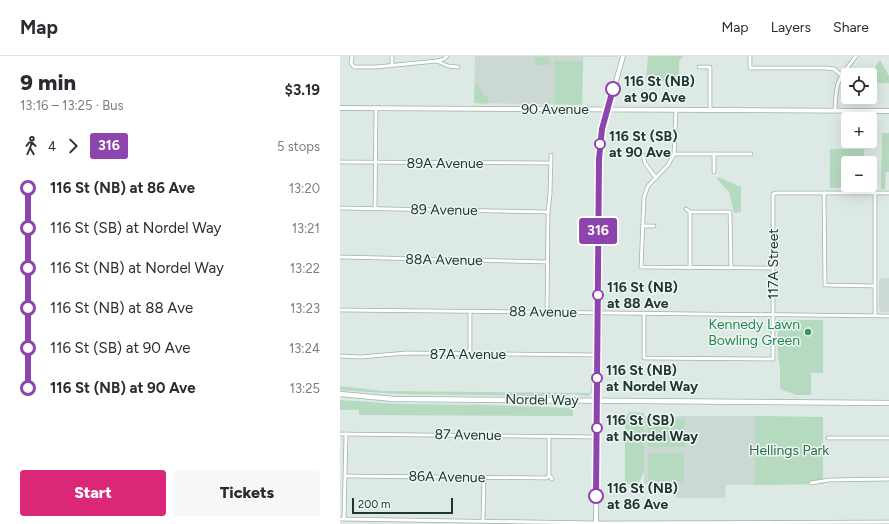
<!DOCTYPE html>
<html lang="en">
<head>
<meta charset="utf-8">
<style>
  :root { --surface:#fff; --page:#f7f7f7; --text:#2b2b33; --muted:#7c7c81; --line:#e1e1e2; --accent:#db2777 }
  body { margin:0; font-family:Figtree,sans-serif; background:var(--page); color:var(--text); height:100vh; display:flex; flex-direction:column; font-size:15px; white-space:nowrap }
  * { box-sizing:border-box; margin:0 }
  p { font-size:13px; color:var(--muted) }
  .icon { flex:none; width:22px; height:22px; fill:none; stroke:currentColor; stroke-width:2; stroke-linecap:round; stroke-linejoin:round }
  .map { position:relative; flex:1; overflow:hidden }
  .side { display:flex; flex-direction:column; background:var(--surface); width:340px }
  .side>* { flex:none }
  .badge { padding:0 8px; border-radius:3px; font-size:14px; line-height:26px }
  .fabs { position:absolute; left:501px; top:12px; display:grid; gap:8px }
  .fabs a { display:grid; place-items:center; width:36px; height:36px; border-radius:4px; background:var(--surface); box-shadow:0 4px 16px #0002; font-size:20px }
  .scale { position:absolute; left:12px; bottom:10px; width:101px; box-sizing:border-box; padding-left:4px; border:2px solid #203731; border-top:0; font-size:11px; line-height:14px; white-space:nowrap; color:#203731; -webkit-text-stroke:3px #edf6f2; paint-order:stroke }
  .map>.badge { position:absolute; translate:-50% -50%; box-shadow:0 0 0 2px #fff }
  .legs { display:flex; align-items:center; gap:6px; height:44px; padding:0 20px; font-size:13px }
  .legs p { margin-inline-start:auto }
  .headline { display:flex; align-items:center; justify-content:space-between; height:68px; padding:0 20px }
  h1 { font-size:22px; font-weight:800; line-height:30px }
  .button { display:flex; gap:8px; margin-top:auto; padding:8px 20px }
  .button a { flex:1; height:46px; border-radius:4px; background:var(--accent); color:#fff; font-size:16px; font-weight:800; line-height:46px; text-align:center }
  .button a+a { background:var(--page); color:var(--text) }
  ul { padding:0 20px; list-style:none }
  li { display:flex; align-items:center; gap:14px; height:40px; font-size:15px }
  li i { display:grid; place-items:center; width:6px; height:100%; margin:0 5px; background:currentColor }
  li i::after { content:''; width:10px; height:10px; margin:-5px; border:3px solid; border-radius:50%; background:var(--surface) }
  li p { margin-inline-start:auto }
  li:first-child i { background:linear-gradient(#0000 50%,currentColor 0) }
  li:last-child i { background:linear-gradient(currentColor 50%,#0000 0) }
  header { display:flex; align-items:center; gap:24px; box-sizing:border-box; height:56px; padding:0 20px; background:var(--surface); border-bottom:1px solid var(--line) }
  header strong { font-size:19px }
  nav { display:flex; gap:22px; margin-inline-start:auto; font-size:14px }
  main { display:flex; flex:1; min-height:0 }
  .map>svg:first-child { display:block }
</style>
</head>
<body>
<header>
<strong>Map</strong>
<nav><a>Map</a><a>Layers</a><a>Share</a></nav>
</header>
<main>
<section class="side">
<div class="headline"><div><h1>9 min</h1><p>13:16 – 13:25 · Bus</p></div><b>$3.19</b></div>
<div class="legs"><svg class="icon" aria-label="walk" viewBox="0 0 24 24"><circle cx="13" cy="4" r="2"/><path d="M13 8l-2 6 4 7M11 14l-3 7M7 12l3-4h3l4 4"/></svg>4<svg class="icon" aria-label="forward" viewBox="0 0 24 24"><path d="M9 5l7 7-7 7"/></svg><b class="badge" style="background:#8e44ad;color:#fff">316</b><p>5 stops</p></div>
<ul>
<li><i style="color:#8e44ad"></i><b>116 St (NB) at 86 Ave</b><p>13:20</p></li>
<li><i style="color:#8e44ad"></i><span>116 St (SB) at Nordel Way</span><p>13:21</p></li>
<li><i style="color:#8e44ad"></i><span>116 St (NB) at Nordel Way</span><p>13:22</p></li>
<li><i style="color:#8e44ad"></i><span>116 St (NB) at 88 Ave</span><p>13:23</p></li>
<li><i style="color:#8e44ad"></i><span>116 St (SB) at 90 Ave</span><p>13:24</p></li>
<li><i style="color:#8e44ad"></i><b>116 St (NB) at 90 Ave</b><p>13:25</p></li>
</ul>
<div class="button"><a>Start</a><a>Tickets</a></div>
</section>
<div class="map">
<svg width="549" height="468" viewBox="0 0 549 468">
  <rect width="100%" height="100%" fill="#dde9e4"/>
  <g fill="#ccd8d3">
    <polygon points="135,0 278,0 278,1 243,1 242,49 134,47"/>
    <polygon points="542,222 549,222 549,256 541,256 539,253 539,224"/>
    <polygon points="304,360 415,360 415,429 386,429 385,442 336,442 336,429 304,428"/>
  </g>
  <g fill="#b6dac0">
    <polygon points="308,0 343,0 339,5 339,25 306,25"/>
    <polygon points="194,1 209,1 209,9 198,9 194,6"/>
    <polygon points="540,4 549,20 549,27 530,27 530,19 529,19"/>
    <polygon points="214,5 243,5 242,49 214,48"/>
    <polygon points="135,28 138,28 144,39 148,40 148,48 134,47"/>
    <polygon points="542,77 549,77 549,116 546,116 545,133 541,133"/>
    <polygon points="490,93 524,93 524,107 508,107 508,129 524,129 523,132 490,132"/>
    <polygon points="378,121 401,131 401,156 394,157 389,136 376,122"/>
    <polygon points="438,264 483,264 483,317 471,317 471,339 455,339 452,337 442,334 440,332 440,311 438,301"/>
    <polygon points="251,319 252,336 248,340 234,338 212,340 59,338 0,334 0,330 42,335 249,337 251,335"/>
    <polygon points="0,344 59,348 145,349 233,352 233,360 19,359 19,354 0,354"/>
    <polygon points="290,356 304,357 304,416 298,428 285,428 285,361"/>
    <polygon points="415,360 483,361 483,428 415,429"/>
    <rect x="308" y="363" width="37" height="28"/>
    <polygon points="308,397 344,397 344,426 308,425"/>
  </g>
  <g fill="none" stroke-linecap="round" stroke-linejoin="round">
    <defs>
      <g id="minor">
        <polyline points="12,0 11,7 14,11 36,11 97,5 104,3 107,0"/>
        <polyline points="52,0 52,9"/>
        <polyline points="410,0 410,12 486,12 494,13 501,19"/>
        <polyline points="97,5 108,10 118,11"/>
        <polyline points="359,11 370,11 370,54"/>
        <polyline points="336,54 334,98 328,109 308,130 304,141 301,211 433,212"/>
        <path d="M495,54C496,24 498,24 516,0"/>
        <polyline points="334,98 411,98"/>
        <polyline points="303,99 305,107 316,122"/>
        <polyline points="0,106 211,107"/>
        <polyline points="374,116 374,98"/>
        <polyline points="484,137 485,229 535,230"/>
        <polyline points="0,152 208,156"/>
        <polyline points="35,153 36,52"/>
        <polyline points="346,153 350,156 350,212"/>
        <polyline points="350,156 390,156 391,212"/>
        <polyline points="302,170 314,170"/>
        <polyline points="0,201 207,206"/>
        <polyline points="0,254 549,260"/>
        <polyline points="130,255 130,297"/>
        <polyline points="207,256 208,156 210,138 211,99"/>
        <polyline points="304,257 304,302 433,303 433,138 436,137 549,137"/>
        <polyline points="535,259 535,137"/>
        <polyline points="0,300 21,301 66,297 257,299"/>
        <polyline points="0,378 256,381"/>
        <polyline points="209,380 209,419 212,423"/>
        <polyline points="488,382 549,382"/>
        <polyline points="5,420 207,422 209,419"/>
        <polyline points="471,427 489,424 549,423"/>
        <polyline points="0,463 256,467 549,466"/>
        <polyline points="4,463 6,378"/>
        <polyline points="143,465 144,422"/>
      </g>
      <g id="tertiary">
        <polyline points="0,52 549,55"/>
        <path d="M256,468L259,103C261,67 274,35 283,0"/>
      </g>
      <polyline id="secondary" points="0,338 54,343 549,347"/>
    </defs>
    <use href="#minor" stroke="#a1b0ab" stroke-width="4.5"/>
    <use href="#tertiary" stroke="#a1b0ab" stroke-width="5.5"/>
    <use href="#secondary" stroke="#9db4ac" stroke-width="6"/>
    <use href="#minor" stroke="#fff" stroke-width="3"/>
    <use href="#tertiary" stroke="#fff" stroke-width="4"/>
    <use href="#secondary" stroke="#fff" stroke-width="4.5"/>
  </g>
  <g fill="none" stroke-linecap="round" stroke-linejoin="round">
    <defs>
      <polyline id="line-1" points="256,440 259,103 262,73 273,33"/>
    </defs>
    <use href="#line-1" stroke="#fff" stroke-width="9"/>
    <use href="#line-1" stroke="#8e44ad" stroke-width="6"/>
  </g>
  <g fill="#fff" stroke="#8e44ad" stroke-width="2">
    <circle cx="273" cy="33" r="7"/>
    <circle cx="260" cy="88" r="5"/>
    <circle cx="258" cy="239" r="5"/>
    <circle cx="257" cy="322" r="5"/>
    <circle cx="257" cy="372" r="5"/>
    <circle cx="256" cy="440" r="7"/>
  </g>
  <circle fill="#2e9e5b" stroke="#edf6f2" stroke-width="1.5" cx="468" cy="276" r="4"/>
  <g text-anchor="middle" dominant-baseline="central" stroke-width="3" stroke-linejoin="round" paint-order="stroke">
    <g font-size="14" font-weight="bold" fill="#203731" stroke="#edf6f2" text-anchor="start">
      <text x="284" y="25">116 St (NB)<tspan x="284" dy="16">at 90 Ave</tspan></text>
      <text x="269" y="80">116 St (SB)<tspan x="269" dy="16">at 90 Ave</tspan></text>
      <text x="267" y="231">116 St (NB)<tspan x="267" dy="16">at 88 Ave</tspan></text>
      <text x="266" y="314">116 St (NB)<tspan x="266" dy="16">at Nordel Way</tspan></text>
      <text x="266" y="364">116 St (SB)<tspan x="266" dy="16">at Nordel Way</tspan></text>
      <text x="267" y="432">116 St (NB)<tspan x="267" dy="16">at 86 Ave</tspan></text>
    </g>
    <g font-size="14" fill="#203731" stroke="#edf6f2">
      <text x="215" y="53">90 Avenue</text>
      <text x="105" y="107">89A Avenue</text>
      <text transform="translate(104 154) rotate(1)">89 Avenue</text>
      <text transform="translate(104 204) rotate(1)">88A Avenue</text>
      <text transform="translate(433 208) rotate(-90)">117A Street</text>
      <text transform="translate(203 256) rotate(1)">88 Avenue</text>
      <text x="128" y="298">87A Avenue</text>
      <text transform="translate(202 344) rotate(1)">Nordel Way</text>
      <text transform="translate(128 379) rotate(1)">87 Avenue</text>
      <text transform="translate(107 421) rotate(1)">86A Avenue</text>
    </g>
    <g font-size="14" fill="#27864d" stroke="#edf6f2" text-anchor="end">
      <text x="460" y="268">Kennedy Lawn<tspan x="460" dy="16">Bowling Green</tspan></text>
    </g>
    <g font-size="14" fill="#2b6c46" stroke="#edf6f2">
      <text x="449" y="394">Hellings Park</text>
    </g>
  </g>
</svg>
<div class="fabs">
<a><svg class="icon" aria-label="locate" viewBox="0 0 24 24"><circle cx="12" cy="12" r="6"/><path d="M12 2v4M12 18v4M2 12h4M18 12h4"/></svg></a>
<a>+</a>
<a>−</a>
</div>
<div class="scale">200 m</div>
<b class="badge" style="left:258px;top:175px;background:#8e44ad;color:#fff">316</b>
</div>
</main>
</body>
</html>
